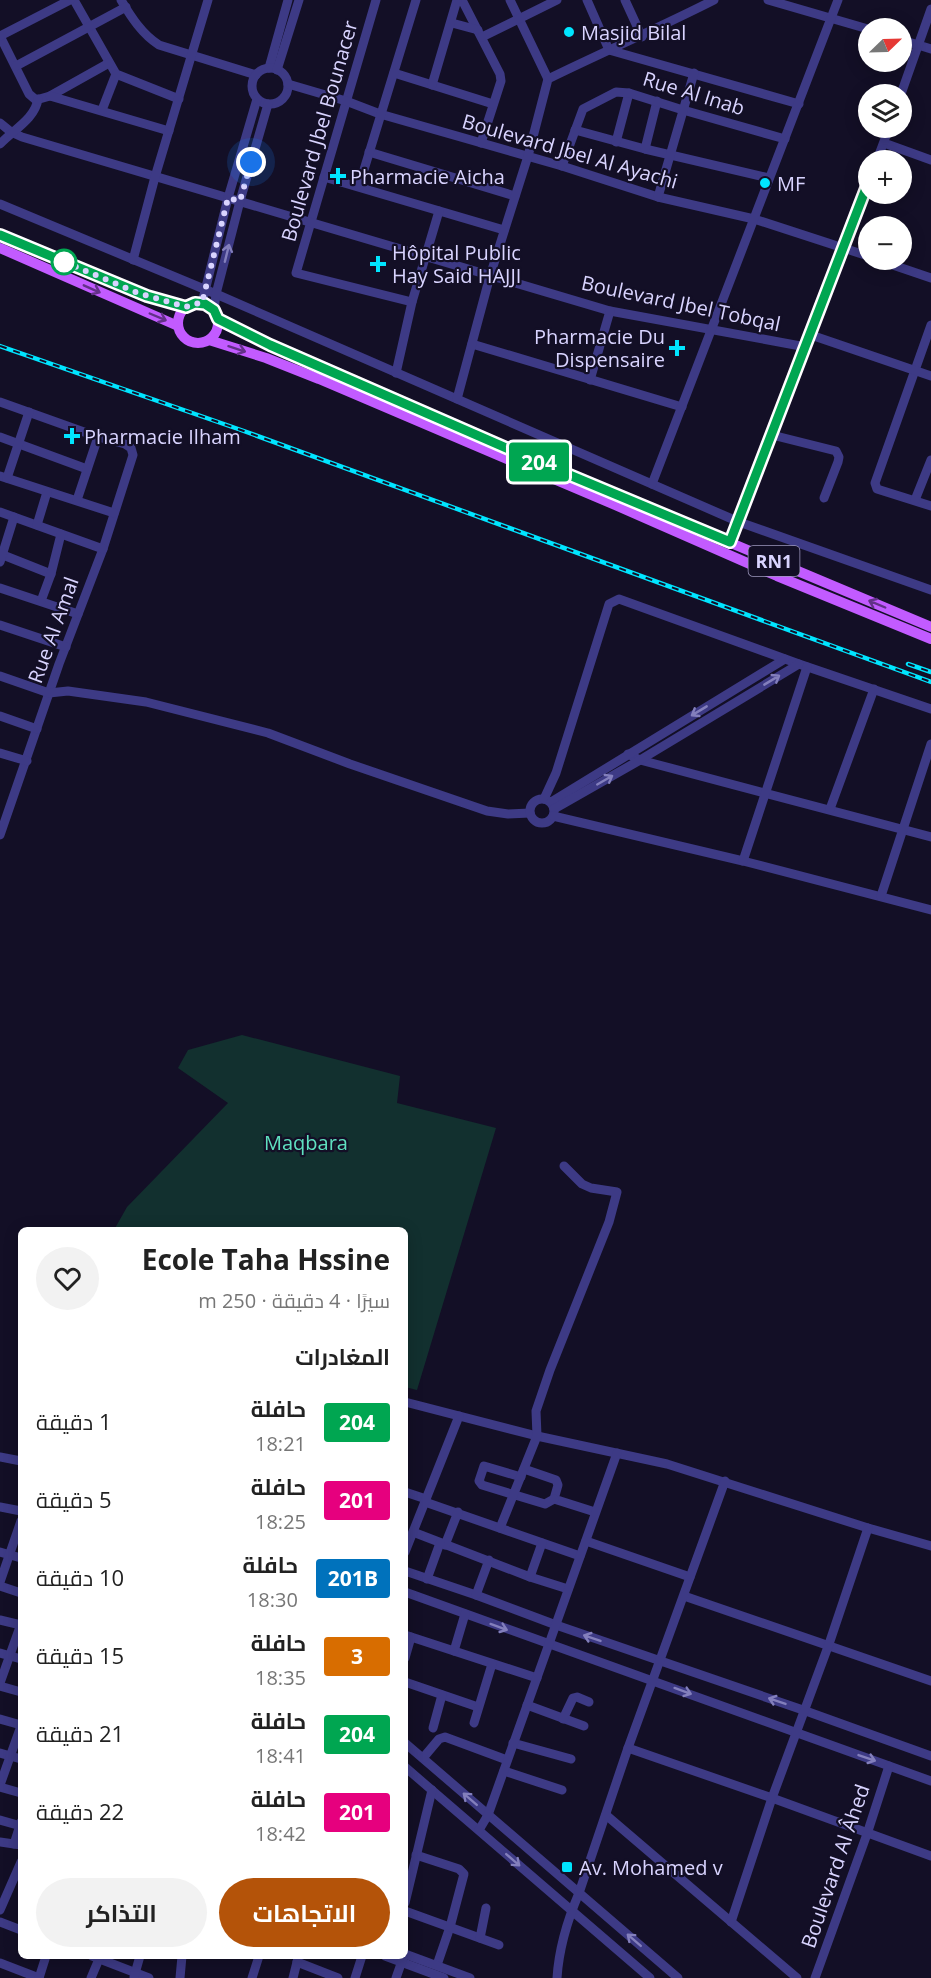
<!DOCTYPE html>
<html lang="ar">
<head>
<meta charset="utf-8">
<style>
  :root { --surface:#fff; --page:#f2f2f2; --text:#222; --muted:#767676; --accent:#b45309 }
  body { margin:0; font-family:"Open Sans",Cairo,sans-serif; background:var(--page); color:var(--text); direction:rtl; height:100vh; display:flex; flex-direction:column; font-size:22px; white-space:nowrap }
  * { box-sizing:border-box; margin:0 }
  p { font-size:20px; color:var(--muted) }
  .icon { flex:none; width:33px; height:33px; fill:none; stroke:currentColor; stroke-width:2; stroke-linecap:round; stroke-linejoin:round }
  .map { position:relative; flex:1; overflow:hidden; direction:ltr }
  .drawer { position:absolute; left:18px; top:1227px; width:390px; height:732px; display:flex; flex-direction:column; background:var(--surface); border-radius:9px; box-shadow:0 3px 15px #0003; direction:rtl }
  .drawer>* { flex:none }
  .badge { padding:0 12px; border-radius:4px; font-size:21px; line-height:39px }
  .needle { width:39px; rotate:67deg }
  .buttons { position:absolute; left:858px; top:18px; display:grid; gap:12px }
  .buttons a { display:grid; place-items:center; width:54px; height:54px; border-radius:50%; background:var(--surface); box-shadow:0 3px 15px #0003; font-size:30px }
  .you { position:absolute; width:30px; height:30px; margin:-15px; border:4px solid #fff; border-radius:50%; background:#1a73e8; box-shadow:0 0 0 9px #1a73e833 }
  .map>.badge { position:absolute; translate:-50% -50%; box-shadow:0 0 0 3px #fff }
  h2 { padding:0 18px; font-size:22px; line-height:54px }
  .round { display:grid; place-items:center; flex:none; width:63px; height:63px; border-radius:32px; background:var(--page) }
  .headline { display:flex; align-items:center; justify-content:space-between; height:102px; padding:0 18px }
  h1 { font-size:28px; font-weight:700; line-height:45px }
  .cta { display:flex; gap:12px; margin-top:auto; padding:12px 18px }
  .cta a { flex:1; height:69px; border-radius:36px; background:var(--accent); color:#fff; font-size:24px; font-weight:700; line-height:69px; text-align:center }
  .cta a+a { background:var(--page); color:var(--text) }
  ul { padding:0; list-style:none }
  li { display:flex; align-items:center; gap:18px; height:78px; padding:0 18px }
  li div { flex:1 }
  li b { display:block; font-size:22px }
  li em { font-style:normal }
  li .badge { min-width:66px; font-weight:700; text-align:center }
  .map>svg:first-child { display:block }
</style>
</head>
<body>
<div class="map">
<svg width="931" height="1978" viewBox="0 0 931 1978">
  <rect width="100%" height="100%" fill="#130f26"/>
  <polygon fill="#12302f" points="242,1035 400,1076 397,1103 496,1128 417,1390 405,1387 405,1230 114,1230 127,1207 228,1103 178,1068 188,1050"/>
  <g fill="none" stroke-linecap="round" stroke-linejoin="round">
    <g stroke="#3d3a85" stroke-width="9">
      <polyline points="74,0 116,74 179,99"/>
      <path d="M121,0C131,17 142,34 159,45L256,75"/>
      <polyline points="376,0 296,273 412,302"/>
      <polyline points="462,0 500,74 501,81 481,143"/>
      <polyline points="510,0 548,79"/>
      <polyline points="587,0 609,50 799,104"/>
      <polyline points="625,0 642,37"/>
      <polyline points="768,0 868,29"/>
      <polyline points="452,23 478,30"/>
      <polyline points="0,36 29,94 36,100 50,96 109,63"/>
      <polyline points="0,36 70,0"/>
      <polyline points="482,37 557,0"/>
      <polyline points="902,40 931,49"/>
      <polyline points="16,66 126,7"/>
      <polyline points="269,68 288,0"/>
      <circle cx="270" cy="86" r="18"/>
      <polyline points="277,70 299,0"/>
      <polyline points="394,73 493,104"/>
      <polyline points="288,84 346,101 380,114 562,166 658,197 754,219 868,256"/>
      <polyline points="432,85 457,0"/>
      <polyline points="901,94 931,9"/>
      <polyline points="50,96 169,131"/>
      <polyline points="102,110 116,74"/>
      <polyline points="0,123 11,132 22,137 610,311 806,347"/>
      <polyline points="575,130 645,149 769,178"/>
      <polyline points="616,142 629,93"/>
      <polyline points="884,143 931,160"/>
      <path d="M0,144C13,130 35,119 38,99"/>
      <polyline points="645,149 657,101"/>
      <polyline points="369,152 515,196"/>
      <polyline points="877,160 889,128"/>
      <polyline points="562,166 583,109 616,92 629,93 683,110 785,139"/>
      <polyline points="324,177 504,230"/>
      <polyline points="359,186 416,0"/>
      <polyline points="658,197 694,73"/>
      <polyline points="0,204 216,294 739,522 931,590"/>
      <polyline points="133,260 155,177 208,0"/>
      <polyline points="878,260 931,278"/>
      <polyline points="202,303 228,198 257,99"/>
      <polyline points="214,310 216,294 240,201 268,104"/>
      <polyline points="931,325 875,483 877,489 931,506"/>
      <polyline points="811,335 931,376"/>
      <polyline points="472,344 682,407"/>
      <polyline points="396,373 412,302 439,211"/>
      <polyline points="590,380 610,311"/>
      <path d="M457,399L490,276L528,156L548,79C603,52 659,28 714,0"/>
      <polyline points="0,402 98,437 125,444 131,448 133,455 103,549 59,664 0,835"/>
      <polyline points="772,435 836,451 839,457 838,462 824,498"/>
      <polyline points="0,437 87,469"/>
      <polyline points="0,476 114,513"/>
      <polyline points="7,478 29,412"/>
      <polyline points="652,484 838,0"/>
      <polyline points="77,500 98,437"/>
      <polyline points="915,500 931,460"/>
      <polyline points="0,512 103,549"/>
      <polyline points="37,525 47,492"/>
      <polyline points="730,542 868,183"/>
      <polyline points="3,555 51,574"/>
      <polyline points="0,562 14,517"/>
      <polyline points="0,588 78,614"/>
      <polyline points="41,601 51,574 61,534"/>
      <polyline points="0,625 66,647"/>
      <polyline points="0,676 49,693 68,691 146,702 268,733 350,764 487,811 508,814 530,813"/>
      <polyline points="0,716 37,729"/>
      <polyline points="0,753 27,761"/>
      <polyline points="628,754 640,760 931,837"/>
      <circle cx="542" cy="811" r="12"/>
      <polyline points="544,799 556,773 609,604 619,599 799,664 931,709"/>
      <polyline points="551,802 785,659"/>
      <polyline points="554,809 640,760 799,664"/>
      <polyline points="830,809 874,689"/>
      <polyline points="553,816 743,861 931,910"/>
      <polyline points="743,861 807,667"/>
      <polyline points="881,896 931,744"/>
      <polyline points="405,1402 537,1436 667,1464 868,1528 931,1546"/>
      <polyline points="0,1457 21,1461"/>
      <polyline points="524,1469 556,1480 558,1485 554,1499 595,1512"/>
      <polyline points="521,1477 484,1466 479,1481 482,1485 545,1504 554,1499"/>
      <polyline points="405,1492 426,1499"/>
      <polyline points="425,1502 580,1556"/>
      <polyline points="0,1507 21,1511"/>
      <polyline points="500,1528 537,1436 536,1411 550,1370 609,1222 617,1192 591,1188 582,1184 564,1166"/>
      <polyline points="413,1532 530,1577 568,1589"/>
      <polyline points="586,1541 690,1577"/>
      <polyline points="445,1545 458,1512"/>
      <polyline points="0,1552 21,1558"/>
      <polyline points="405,1552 459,1416"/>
      <polyline points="405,1571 476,1595 556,1625 803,1710 931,1756"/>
      <polyline points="530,1577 542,1543"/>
      <polyline points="427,1579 440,1543"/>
      <polyline points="0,1582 21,1521"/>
      <polyline points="0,1586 21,1593"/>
      <polyline points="405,1592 931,1781"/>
      <polyline points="476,1595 489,1560"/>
      <polyline points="684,1596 931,1681"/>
      <polyline points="0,1620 21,1625"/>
      <polyline points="405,1635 537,1678"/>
      <polyline points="454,1651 465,1614"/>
      <polyline points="0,1653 21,1659"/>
      <polyline points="405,1658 411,1637"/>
      <polyline points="405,1682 478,1707"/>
      <polyline points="0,1683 21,1624"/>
      <polyline points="0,1686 21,1692"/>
      <polyline points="527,1705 584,1726"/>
      <polyline points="0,1719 21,1725"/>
      <polyline points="563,1719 573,1698 577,1697 589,1702"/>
      <polyline points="474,1723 492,1664"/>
      <polyline points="433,1728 442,1695"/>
      <polyline points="405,1743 678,1978"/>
      <polyline points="513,1743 571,1759"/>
      <polyline points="628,1748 772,1798 931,1856"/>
      <polyline points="0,1753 21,1759"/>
      <polyline points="423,1758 439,1739 445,1737 507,1760"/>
      <polyline points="405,1767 650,1978"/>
      <polyline points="504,1771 562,1790"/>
      <polyline points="0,1785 21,1726"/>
      <polyline points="0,1787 21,1793"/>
      <polyline points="606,1815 797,1978"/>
      <polyline points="0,1820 21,1826"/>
      <polyline points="479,1830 488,1815 617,1453"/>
      <polyline points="0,1842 21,1845"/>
      <polyline points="14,1844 21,1822"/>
      <polyline points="416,1855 459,1869 464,1874 450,1927 437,1965"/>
      <polyline points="405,1903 432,1790"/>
      <polyline points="0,1910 21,1862"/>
      <polyline points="405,1911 499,1945"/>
      <polyline points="0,1922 21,1930"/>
      <polyline points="731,1922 772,1798 829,1644 868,1528"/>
      <polyline points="480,1938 486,1908"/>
      <polyline points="405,1954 470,1978"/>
      <polyline points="92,1956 149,1978"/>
      <polyline points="385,1956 444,1978"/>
      <polyline points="297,1962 338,1978"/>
      <polyline points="0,1963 39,1978"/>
      <polyline points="134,1977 140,1956"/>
      <polyline points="39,1978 46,1956"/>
      <polyline points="91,1978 99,1959"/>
      <polyline points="180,1978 182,1956"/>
      <polyline points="252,1978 259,1956"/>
      <polyline points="293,1978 298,1958"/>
      <polyline points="355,1978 362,1956"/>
      <polyline points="396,1978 403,1958"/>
      <path d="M557,1978C559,1947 567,1921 579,1893L628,1748L725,1481"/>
      <polyline points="815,1978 867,1834 889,1766"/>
    </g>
    <g stroke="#c25bff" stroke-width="10">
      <polyline points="0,235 138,293 186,307"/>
      <polyline points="0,248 178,326"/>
      <circle cx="198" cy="323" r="20"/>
      <polyline points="218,319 270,345 543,464 931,627"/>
      <polyline points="209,340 266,358 319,379 615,505 777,576 931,639"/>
    </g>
    <defs>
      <g id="rail">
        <polyline points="0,346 241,430 931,682"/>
        <polyline points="908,664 931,672"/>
      </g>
    </defs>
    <use href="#rail" stroke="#00e5ff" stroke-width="4.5"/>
    <use href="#rail" stroke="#130f26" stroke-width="2" stroke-dasharray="7" stroke-linecap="butt"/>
  </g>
  <defs><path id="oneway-shaft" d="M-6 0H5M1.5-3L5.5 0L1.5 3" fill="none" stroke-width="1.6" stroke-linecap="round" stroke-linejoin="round" transform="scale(1.5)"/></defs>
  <g stroke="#837fbc">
    <use href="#oneway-shaft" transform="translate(227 253) rotate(-76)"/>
    <use href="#oneway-shaft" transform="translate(772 680) rotate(-31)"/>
    <use href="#oneway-shaft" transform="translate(699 711) rotate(149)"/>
    <use href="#oneway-shaft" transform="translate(605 780) rotate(-30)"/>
    <use href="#oneway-shaft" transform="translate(499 1627) rotate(20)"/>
    <use href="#oneway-shaft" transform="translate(592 1638) rotate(-161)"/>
    <use href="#oneway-shaft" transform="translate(683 1691) rotate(20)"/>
    <use href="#oneway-shaft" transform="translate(777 1701) rotate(-161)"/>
    <use href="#oneway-shaft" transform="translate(867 1758) rotate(19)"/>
    <use href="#oneway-shaft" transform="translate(470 1799) rotate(-139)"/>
    <use href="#oneway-shaft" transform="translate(513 1860) rotate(41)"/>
    <use href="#oneway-shaft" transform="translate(634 1940) rotate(-139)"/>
  </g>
  <g stroke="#623188">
    <use href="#oneway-shaft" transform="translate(92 289) rotate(24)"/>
    <use href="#oneway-shaft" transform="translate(158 317) rotate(23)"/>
    <use href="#oneway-shaft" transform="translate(237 349) rotate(18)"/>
    <use href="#oneway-shaft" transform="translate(877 604) rotate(-157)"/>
  </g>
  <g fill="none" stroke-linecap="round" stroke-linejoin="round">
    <defs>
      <polyline id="line" points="0,235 147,296 186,307 195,303 205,304 214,310 218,319 270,345 543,464 730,542 868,183"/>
    </defs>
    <use href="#line" stroke="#fff" stroke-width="14"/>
    <use href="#line" stroke="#00a651" stroke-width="9"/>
    <polyline stroke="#d9d4ff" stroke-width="6" stroke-dasharray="0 10.8" points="64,262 60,260 138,293 186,307 192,304 202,303 228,198 240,201 251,162"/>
  </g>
  <g fill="#00e5ff" stroke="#130f26" stroke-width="2">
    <circle cx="569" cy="32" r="6"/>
    <path d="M335 167h6v6h6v6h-6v6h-6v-6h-6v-6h6z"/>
    <circle cx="765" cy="183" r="6"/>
    <path d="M375 255h6v6h6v6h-6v6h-6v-6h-6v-6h6z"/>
    <path d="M674 339h6v6h6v6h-6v6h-6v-6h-6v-6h6z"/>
    <path d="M69 427h6v6h6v6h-6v6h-6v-6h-6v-6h6z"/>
    <rect x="561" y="1861" width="12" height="12" rx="3"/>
  </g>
  <circle fill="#fff" stroke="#00a651" stroke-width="3" cx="64" cy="262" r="12"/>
  <g text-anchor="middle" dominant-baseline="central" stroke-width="4.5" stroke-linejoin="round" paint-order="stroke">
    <rect fill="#130f26" stroke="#9e99be" stroke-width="1.5" x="748.5" y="546" width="51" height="30" rx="4.5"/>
    <g font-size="18" font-weight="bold" fill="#d9d4ff">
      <text x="774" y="561">RN1</text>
    </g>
    <g font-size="20" fill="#d9d4ff" stroke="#130f26" text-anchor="start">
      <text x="581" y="32">Masjid Bilal</text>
      <text x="350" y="176">Pharmacie Aicha</text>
      <text x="777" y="183">MF</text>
      <text x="392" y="252">Hôpital Public<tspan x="392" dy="23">Hay Said HAJJI</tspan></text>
      <text x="665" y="336" text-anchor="end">Pharmacie Du<tspan x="665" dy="23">Dispensaire</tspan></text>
      <text x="84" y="436">Pharmacie Ilham</text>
      <text x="579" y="1867">Av. Mohamed v</text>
    </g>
    <g font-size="20" fill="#d9d4ff" stroke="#130f26">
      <text transform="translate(694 93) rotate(17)">Rue Al Inab</text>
      <text transform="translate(319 131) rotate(-74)">Boulevard Jbel Bounacer</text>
      <text transform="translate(570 151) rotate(16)">Boulevard Jbel Al Ayachi</text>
      <text transform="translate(681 303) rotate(12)">Boulevard Jbel Tobqal</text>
      <text transform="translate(53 630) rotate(-70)">Rue Al Amal</text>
      <text transform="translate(835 1866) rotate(-71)">Boulevard Al Âhed</text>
    </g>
    <g font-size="20" fill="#5fe0c0" stroke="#130f26">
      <text x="306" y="1142">Maqbara</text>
    </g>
  </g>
</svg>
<div class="buttons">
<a><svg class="needle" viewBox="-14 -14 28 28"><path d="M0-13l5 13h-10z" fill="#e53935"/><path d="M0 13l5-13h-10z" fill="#767676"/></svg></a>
<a><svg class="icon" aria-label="layers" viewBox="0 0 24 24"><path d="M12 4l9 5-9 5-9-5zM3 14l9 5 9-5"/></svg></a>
<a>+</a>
<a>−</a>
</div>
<div class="you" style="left:251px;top:162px"></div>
<b class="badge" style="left:539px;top:462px;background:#00a651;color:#fff">204</b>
<section class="drawer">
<div class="headline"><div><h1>Ecole Taha Hssine</h1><p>سيرًا · 4 دقيقة · 250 m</p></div><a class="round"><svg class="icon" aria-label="heart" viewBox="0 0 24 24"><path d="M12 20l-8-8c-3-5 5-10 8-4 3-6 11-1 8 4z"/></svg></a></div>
<h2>المغادرات</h2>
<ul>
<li><span class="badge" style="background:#00a651;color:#fff">204</span><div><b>حافلة</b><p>18:21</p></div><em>1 دقيقة</em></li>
<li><span class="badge" style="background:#e6007e;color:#fff">201</span><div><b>حافلة</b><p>18:25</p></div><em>5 دقيقة</em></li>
<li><span class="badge" style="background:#0072bc;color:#fff">201B</span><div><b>حافلة</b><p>18:30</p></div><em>10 دقيقة</em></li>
<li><span class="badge" style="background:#d86d00;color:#fff">3</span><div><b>حافلة</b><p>18:35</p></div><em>15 دقيقة</em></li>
<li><span class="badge" style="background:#00a651;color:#fff">204</span><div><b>حافلة</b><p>18:41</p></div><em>21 دقيقة</em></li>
<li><span class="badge" style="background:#e6007e;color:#fff">201</span><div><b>حافلة</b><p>18:42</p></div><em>22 دقيقة</em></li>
</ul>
<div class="cta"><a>الاتجاهات</a><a>التذاكر</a></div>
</section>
</div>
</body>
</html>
